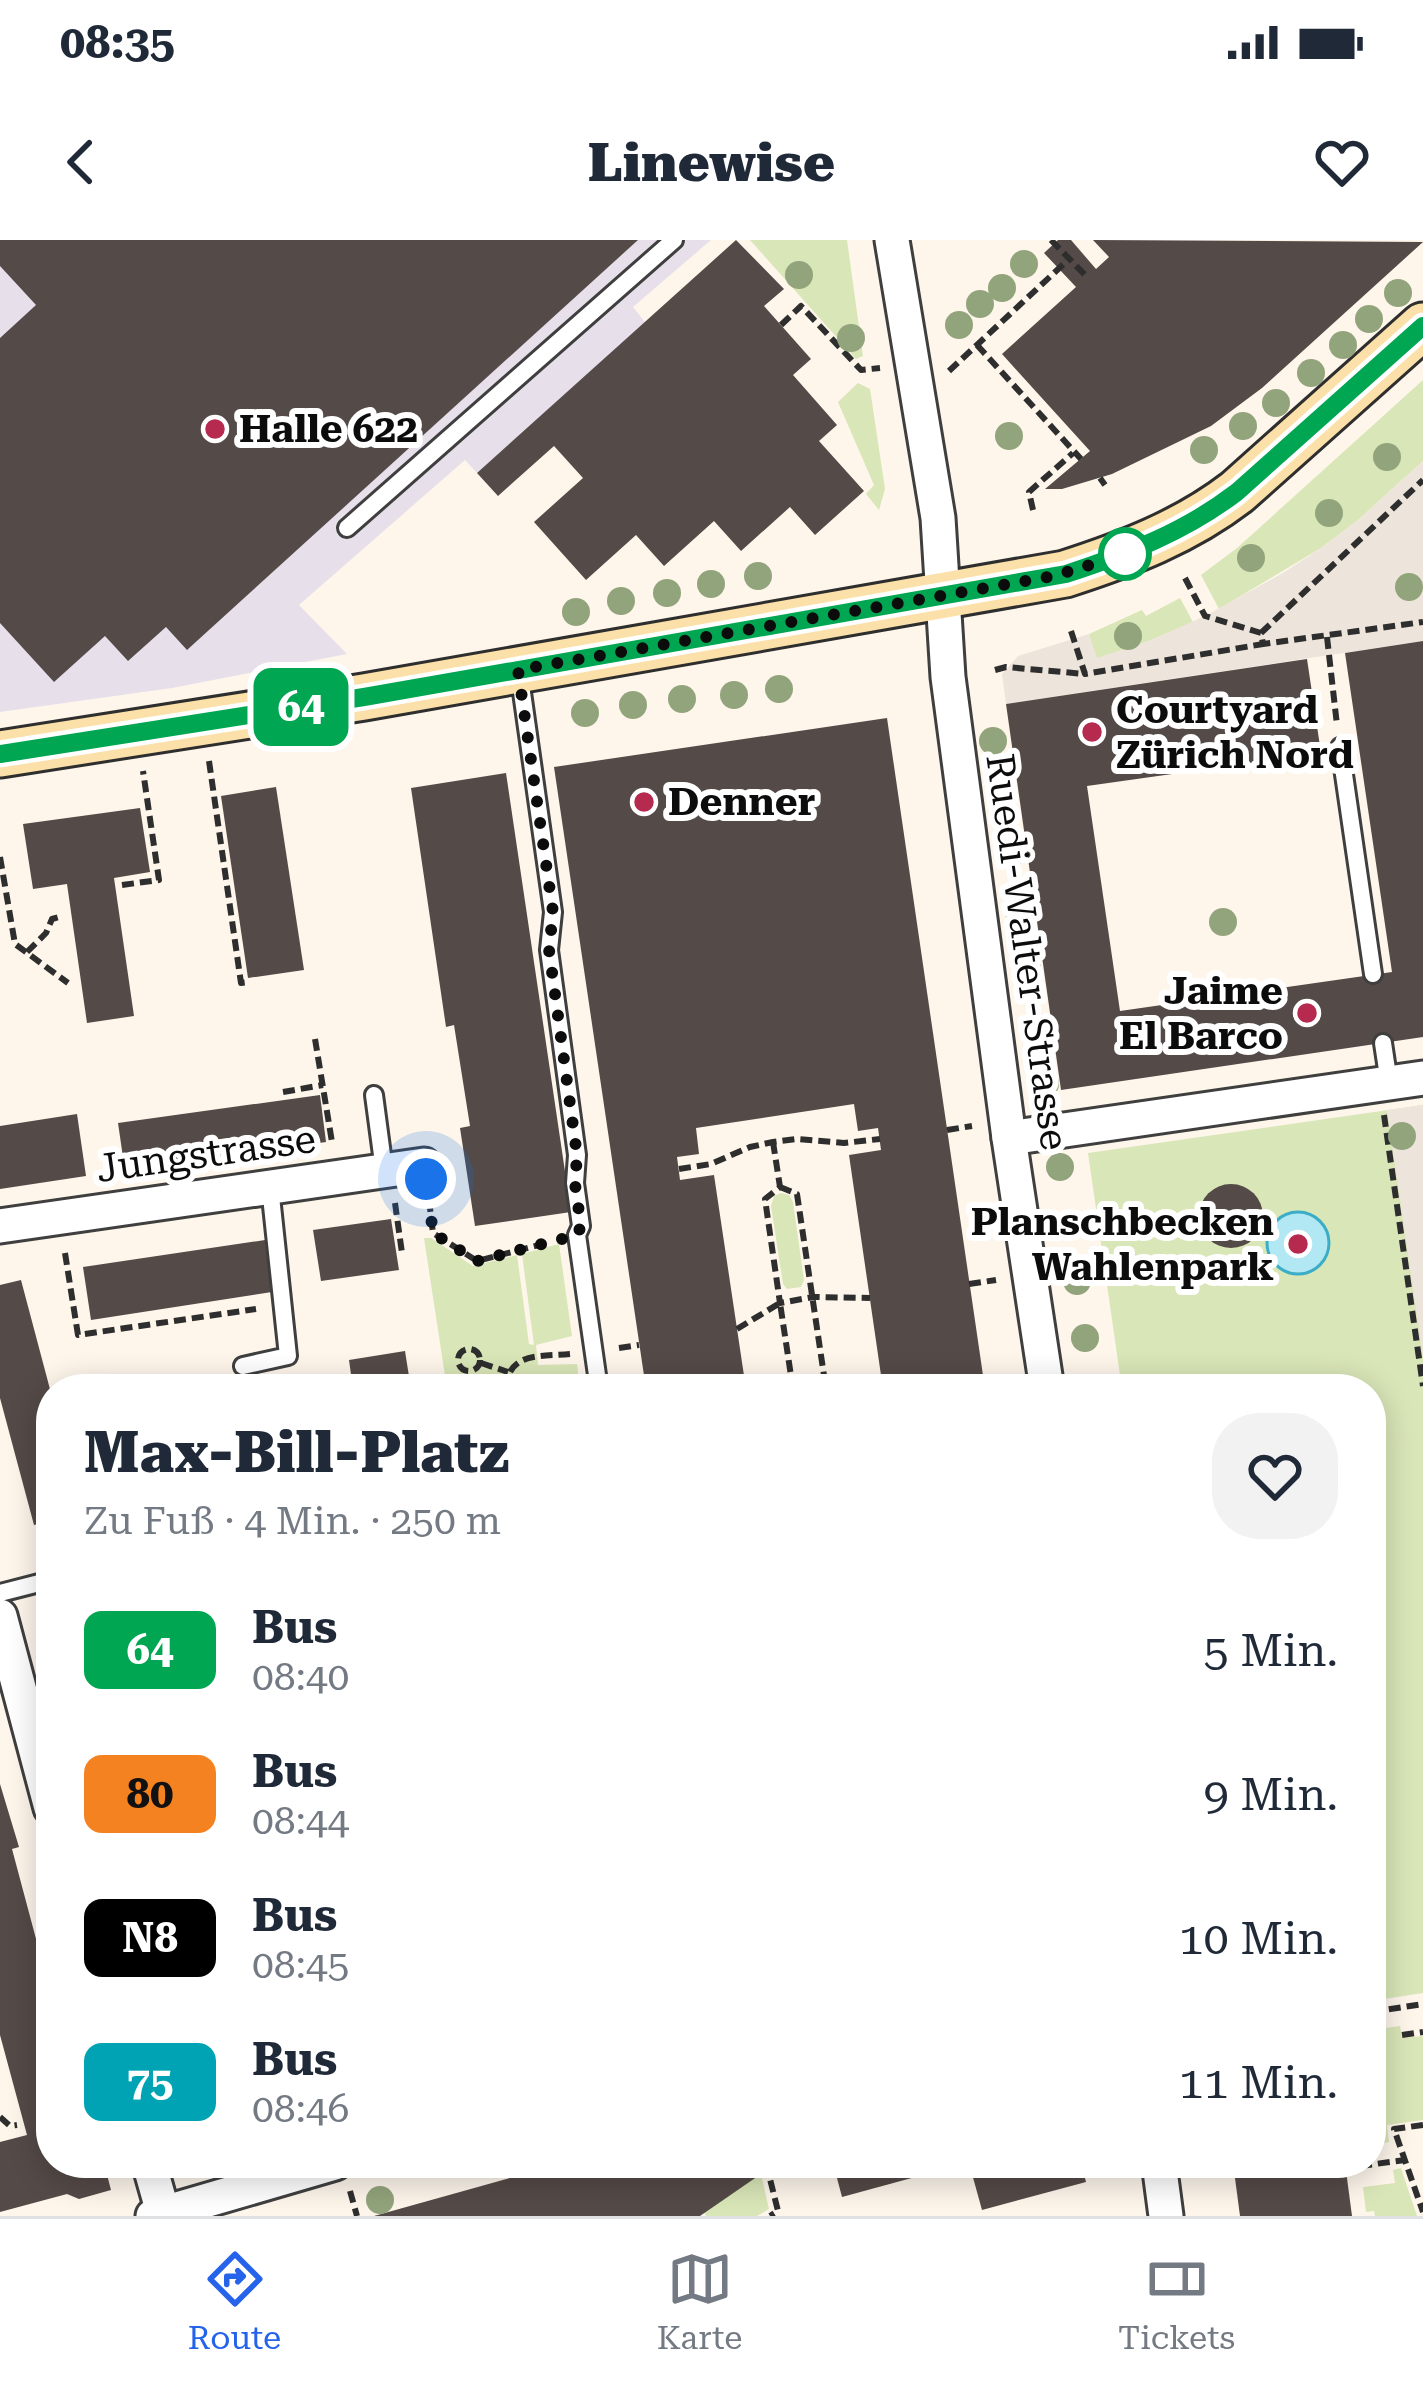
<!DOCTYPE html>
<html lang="de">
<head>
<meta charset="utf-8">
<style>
  :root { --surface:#fff; --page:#f2f2f3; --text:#1f2937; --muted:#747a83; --line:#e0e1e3; --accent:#2563eb }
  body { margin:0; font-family:"Roboto Serif",serif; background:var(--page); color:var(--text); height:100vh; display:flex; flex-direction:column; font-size:45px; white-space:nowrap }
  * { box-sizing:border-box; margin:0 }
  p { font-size:39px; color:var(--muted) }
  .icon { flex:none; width:66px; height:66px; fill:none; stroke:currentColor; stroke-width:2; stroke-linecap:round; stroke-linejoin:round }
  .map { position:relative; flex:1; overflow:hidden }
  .panel { position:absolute; left:36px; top:1134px; width:1350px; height:804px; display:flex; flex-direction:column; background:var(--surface); border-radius:48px; box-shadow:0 6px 30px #0003 }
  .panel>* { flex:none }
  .badge { padding:0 24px; border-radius:18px; font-size:42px; line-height:78px }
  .you { position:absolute; width:60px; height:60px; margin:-30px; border:9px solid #fff; border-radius:50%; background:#1a73e8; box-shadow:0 0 0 18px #1a73e833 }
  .map>.badge { position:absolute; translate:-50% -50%; box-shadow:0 0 0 6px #fff }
  .round { display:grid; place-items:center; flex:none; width:126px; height:126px; border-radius:48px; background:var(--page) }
  .head { display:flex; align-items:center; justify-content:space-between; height:204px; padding:0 48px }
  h1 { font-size:57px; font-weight:800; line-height:90px }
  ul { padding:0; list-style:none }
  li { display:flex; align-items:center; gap:36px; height:144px; padding:0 48px }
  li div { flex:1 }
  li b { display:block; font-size:45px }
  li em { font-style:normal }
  li .badge { min-width:132px; font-weight:700; text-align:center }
  .status { display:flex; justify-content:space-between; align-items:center; height:84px; padding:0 60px; background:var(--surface); direction:ltr }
  .status svg { height:33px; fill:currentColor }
  header { display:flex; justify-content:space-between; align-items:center; height:156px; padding:0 48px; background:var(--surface); font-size:54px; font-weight:800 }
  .tabs { display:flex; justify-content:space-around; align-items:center; height:168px; border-top:3px solid var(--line); background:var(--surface); font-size:33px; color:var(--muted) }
  .tabs a { display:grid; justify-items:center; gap:6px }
  .tabs .selected { color:var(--accent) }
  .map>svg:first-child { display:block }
</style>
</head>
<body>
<div class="status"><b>08:35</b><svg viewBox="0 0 49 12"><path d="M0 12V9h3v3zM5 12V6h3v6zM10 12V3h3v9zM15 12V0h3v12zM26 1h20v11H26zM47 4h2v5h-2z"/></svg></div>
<header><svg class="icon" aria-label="back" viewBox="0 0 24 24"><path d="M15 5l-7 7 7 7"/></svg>Linewise<svg class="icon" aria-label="heart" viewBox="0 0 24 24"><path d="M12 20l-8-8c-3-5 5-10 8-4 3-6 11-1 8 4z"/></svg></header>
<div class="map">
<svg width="1423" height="1976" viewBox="0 0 1423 1976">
  <rect width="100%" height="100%" fill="#fef6eb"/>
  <polygon fill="#e7e0ea" points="0,0 711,0 633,67 645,82 477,233 465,220 299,365 347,414 172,448 0,472"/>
  <g fill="#d9e6b7">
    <polygon points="750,0 847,0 863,116 856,119"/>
    <polygon points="1423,140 1423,221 1358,280 1321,308 1219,369 1201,335 1237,308"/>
    <polygon points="858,143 870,149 885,249 879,270 866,254 874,245 838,162"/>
    <polygon points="1180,358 1193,382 1149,401 1096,419 1089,394 1142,370 1146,376"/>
    <polygon points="1423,865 1423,1753 1371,1761 1371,1149 1122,1149 1088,913"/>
    <polygon points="781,953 789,955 793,962 804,1040 801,1047 787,1049 783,1044 771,966 774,956"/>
    <polygon points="424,998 431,998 473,1026 517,1015 529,1104 534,1105 522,1014 559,1004 572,1096 536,1105 538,1125 577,1124 580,1149 447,1149"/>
    <polygon points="1400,1786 1402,1798 1423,1796 1423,1880 1387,1885 1389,1902 1371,1905 1371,1790"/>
    <polygon points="1401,1928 1417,1976 1375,1976 1374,1971 1366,1972 1363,1947 1395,1943 1393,1930"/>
    <polygon points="761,1934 769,1969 757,1976 706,1976 704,1972"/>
  </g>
  <g fill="#ede5db">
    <polygon points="1423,221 1423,401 1006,464 1002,434 1018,416 1089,394 1097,418 1149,401 1205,376 1283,333 1321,308 1358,280"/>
    <polygon points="1423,865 1423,1117 1387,870"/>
  </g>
  <circle fill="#b2e8f3" stroke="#3cadc7" stroke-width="3" cx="1298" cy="1003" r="31"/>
  <g fill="#544a48">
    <polygon points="0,0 638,0 187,410 166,387 128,421 105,396 54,442 0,383 0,98 36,65 0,26"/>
    <polygon points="736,0 784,49 764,66 811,119 793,135 837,185 819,201 864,251 815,295 790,267 741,311 714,281 664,326 636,295 586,340 534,282 583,238 554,206 498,256 477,233"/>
    <polygon points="1058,0 1071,0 1096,29 1109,17 1093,0 1423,2 1262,148 1211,186 1112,234 1062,249 1045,249 1090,211 1002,114 1076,47 1044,13"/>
    <polygon points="1423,401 1423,797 1061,850 1006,464 1307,419 1321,513 1087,546 1120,771 1392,732 1345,413"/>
    <polygon points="887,478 985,1149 883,1149 849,915 881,910 878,888 858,891 854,864 696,888 699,914 677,917 680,940 714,935 746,1149 646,1149 554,527"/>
    <polygon points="506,533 571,972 475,986 460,888 470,886 454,785 446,787 411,548"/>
    <polygon points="276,547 304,730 248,738 221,556"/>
    <polygon points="140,568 150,632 114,638 134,776 87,783 67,644 33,649 23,584"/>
    <polygon points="320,855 326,902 125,931 118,883"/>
    <polygon points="77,874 86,936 0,949 0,886"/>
    <circle cx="1231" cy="976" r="32"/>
    <polygon points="391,979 399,1030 321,1041 313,990"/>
    <polygon points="265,1000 272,1052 91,1080 83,1027"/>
    <polygon points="21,1040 51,1153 51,1281 34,1285 0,1158 0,1045"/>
    <polygon points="405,1111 411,1149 353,1149 349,1120"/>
    <polygon points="0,1544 19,1607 12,1609 43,1725 49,1723 51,1728 51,1923 104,1923 111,1950 79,1959 67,1954 0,1972 0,1902 27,1895 0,1795"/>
    <polygon points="564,1923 758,1923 761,1934 700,1976 374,1976"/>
    <polygon points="833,1923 963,1923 963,1924 842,1957"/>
    <polygon points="969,1923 1081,1923 1086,1942 982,1970"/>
    <polygon points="1233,1923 1345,1923 1352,1976 1240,1976"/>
  </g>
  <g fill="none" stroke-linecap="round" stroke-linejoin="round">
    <defs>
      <g id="service">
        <polyline points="347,288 674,0"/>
        <polyline points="519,431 553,672 549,710 577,915 575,943 581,986 577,995 599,1149"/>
        <polyline points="1340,507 1373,734"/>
        <polyline points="1383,803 1389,843"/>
        <polyline points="374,855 384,930"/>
        <polyline points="243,1126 288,1116 270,947"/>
        <polyline points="0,1353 51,1340"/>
      </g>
      <g id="minor">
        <polyline points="892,0 938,278 948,437 1009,898 1047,1149"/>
        <polyline points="1009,898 1423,838"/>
        <polyline points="0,986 424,925"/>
        <polyline points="0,1376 51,1568"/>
        <polyline points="149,1923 164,1976"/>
        <polyline points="1159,1923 1166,1976"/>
        <polyline points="153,1976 335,1923"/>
      </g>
      <path id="secondary" d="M0,514L364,457L1065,334C1127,314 1185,292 1237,252L1423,86"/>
    </defs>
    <use href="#service" stroke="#3f3f3f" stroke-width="22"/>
    <use href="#minor" stroke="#3f3f3f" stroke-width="39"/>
    <use href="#secondary" stroke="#2e2e2e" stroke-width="51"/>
    <g stroke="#2e2e2e" stroke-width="6" stroke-dasharray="12 6" stroke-linecap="butt">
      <polyline points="1051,0 1087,37"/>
      <polyline points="781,85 801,66 861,130 880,128"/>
      <polyline points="977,105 1081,219"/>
      <polyline points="949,131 1069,19"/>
      <polyline points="1100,238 1105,245"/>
      <polyline points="1033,270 1029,252 1073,213"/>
      <polyline points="1185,338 1205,376 1261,393 1263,404 1423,382"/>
      <polyline points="1071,391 1085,434 1263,404"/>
      <polyline points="1261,393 1423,240"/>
      <polyline points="1327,397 1337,485"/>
      <polyline points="995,430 1006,427 1085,434"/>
      <polyline points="209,521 241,743 250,742"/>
      <polyline points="0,617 15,704 68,743"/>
      <polyline points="122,645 159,640 143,531"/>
      <polyline points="27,712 46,693 52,679 59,677"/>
      <polyline points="315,799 332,902"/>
      <polyline points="283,852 323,845"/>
      <polyline points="1384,875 1423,1146"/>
      <polyline points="947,890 972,886"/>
      <polyline points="773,902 780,947 765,959 780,1063 813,1057 870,1058"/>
      <polyline points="679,929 711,924 750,907 773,902 797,899 844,903 880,899"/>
      <polyline points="780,947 797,954 826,1149"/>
      <polyline points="429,960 433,993 477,1021 551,1002"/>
      <polyline points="395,963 402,1013"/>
      <polyline points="65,1013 78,1095 256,1069"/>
      <polyline points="969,1044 996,1040"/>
      <polyline points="737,1089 780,1063 793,1149"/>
      <polyline points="619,1108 639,1105"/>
      <circle cx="469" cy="1120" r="11"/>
      <polyline points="481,1123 508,1132"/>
      <path d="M505,1149C510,1111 538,1117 570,1114"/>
      <polyline points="1371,1772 1423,1764"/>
      <polyline points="1402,1795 1423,1792"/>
      <polyline points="0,1877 10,1886 17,1885"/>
      <polyline points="1423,1885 1394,1889 1423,1972"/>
      <polyline points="766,1923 778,1971 770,1976"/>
      <polyline points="1360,1926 1405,1920"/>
      <polyline points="350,1951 357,1976"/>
    </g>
    <use href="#service" stroke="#fff" stroke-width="16"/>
    <use href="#minor" stroke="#fff" stroke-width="33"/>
    <use href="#secondary" stroke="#fbe1a9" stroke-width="45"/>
  </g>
  <g fill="#92a47b">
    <circle cx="1024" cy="24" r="14"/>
    <circle cx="799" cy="35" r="14"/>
    <circle cx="1002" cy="48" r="14"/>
    <circle cx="1398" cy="53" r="14"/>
    <circle cx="980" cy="64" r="14"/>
    <circle cx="1369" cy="79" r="14"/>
    <circle cx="959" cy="85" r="14"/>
    <circle cx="851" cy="98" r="14"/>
    <circle cx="1343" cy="105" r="14"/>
    <circle cx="1311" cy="133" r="14"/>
    <circle cx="1276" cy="163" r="14"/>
    <circle cx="1243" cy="186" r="14"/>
    <circle cx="1009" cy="196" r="14"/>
    <circle cx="1204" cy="210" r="14"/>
    <circle cx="1387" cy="217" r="14"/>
    <circle cx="1329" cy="273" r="14"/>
    <circle cx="1251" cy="318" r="14"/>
    <circle cx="758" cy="336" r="14"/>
    <circle cx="711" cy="344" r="14"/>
    <circle cx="1409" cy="347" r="14"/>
    <circle cx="667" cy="353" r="14"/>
    <circle cx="621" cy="361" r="14"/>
    <circle cx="576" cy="372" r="14"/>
    <circle cx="1128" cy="396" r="14"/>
    <circle cx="779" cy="449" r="14"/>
    <circle cx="734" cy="455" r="14"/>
    <circle cx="682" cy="459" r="14"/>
    <circle cx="633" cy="465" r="14"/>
    <circle cx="585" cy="473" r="14"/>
    <circle cx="993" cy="501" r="14"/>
    <circle cx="1002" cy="558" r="14"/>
    <circle cx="1010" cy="615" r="14"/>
    <circle cx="1019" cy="672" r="14"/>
    <circle cx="1223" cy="682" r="14"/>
    <circle cx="1027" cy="729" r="14"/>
    <circle cx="1036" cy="786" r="14"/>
    <circle cx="1045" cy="844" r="14"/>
    <circle cx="1402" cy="896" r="14"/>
    <circle cx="1060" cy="927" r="14"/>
    <circle cx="1069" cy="984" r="14"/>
    <circle cx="1077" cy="1041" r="14"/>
    <circle cx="1085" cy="1098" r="14"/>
    <circle cx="380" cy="1960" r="14"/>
  </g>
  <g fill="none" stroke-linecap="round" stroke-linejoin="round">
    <defs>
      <path id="line" d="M0,514L364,457L1066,334C1127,314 1185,292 1237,252L1423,86"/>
    </defs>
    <use href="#line" stroke="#fff" stroke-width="27"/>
    <use href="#line" stroke="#00a651" stroke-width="18"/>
    <polyline stroke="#0c0c0c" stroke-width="12" stroke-dasharray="0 21.6" points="426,939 433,993 477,1021 577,995 581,986 575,944 577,915 549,710 553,672 518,430 1054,336 1125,314"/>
  </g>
  <g fill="#b52a4e" stroke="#fff" stroke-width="4.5">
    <circle cx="215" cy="189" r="12"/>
    <circle cx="1092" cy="492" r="12"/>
    <circle cx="644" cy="562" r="12"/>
    <circle cx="1307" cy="773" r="12"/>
    <circle cx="1298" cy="1004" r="12"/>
  </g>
  <circle fill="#fff" stroke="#00a651" stroke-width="6" cx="1125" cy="314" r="24"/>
  <g text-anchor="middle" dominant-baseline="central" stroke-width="12" stroke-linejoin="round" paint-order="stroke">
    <g font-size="39" font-weight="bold" fill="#0c0c0c" stroke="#fff" text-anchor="start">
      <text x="239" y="189">Halle 622</text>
      <text x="1116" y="470">Courtyard<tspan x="1116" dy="45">Zürich Nord</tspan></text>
      <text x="668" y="562">Denner</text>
      <text x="1283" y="751" text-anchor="end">Jaime<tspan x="1283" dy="45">El Barco</tspan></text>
      <text x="1274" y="982" text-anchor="end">Planschbecken<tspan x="1274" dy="45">Wahlenpark</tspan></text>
    </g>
    <g font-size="39" fill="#0c0c0c" stroke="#fff">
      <text transform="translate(1027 712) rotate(82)">Ruedi-Walter-Strasse</text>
      <text transform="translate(206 914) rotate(-8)">Jungstrasse</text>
    </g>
  </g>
</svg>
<div class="you" style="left:426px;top:939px"></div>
<b class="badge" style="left:301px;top:467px;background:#00a651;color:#fff">64</b>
<section class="panel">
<div class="head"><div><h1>Max-Bill-Platz</h1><p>Zu Fuß · 4 Min. · 250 m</p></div><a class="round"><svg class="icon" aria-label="heart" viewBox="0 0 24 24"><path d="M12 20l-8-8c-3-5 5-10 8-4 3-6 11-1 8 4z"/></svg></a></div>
<ul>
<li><span class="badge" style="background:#00a651;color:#fff">64</span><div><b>Bus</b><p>08:40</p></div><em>5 Min.</em></li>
<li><span class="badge" style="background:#f58220;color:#111">80</span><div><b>Bus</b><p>08:44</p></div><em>9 Min.</em></li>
<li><span class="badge" style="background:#000;color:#fff">N8</span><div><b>Bus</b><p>08:45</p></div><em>10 Min.</em></li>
<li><span class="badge" style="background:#00a3b4;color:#fff">75</span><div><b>Bus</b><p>08:46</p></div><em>11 Min.</em></li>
</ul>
</section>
</div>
<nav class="tabs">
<a class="selected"><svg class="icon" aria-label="directions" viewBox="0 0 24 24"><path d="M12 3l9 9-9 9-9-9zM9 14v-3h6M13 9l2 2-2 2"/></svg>Route</a>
<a><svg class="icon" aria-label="map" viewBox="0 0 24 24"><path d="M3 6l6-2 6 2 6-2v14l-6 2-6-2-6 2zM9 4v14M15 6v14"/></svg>Karte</a>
<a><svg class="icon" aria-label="tickets" viewBox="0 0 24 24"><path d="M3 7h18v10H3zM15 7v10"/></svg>Tickets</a>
</nav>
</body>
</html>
